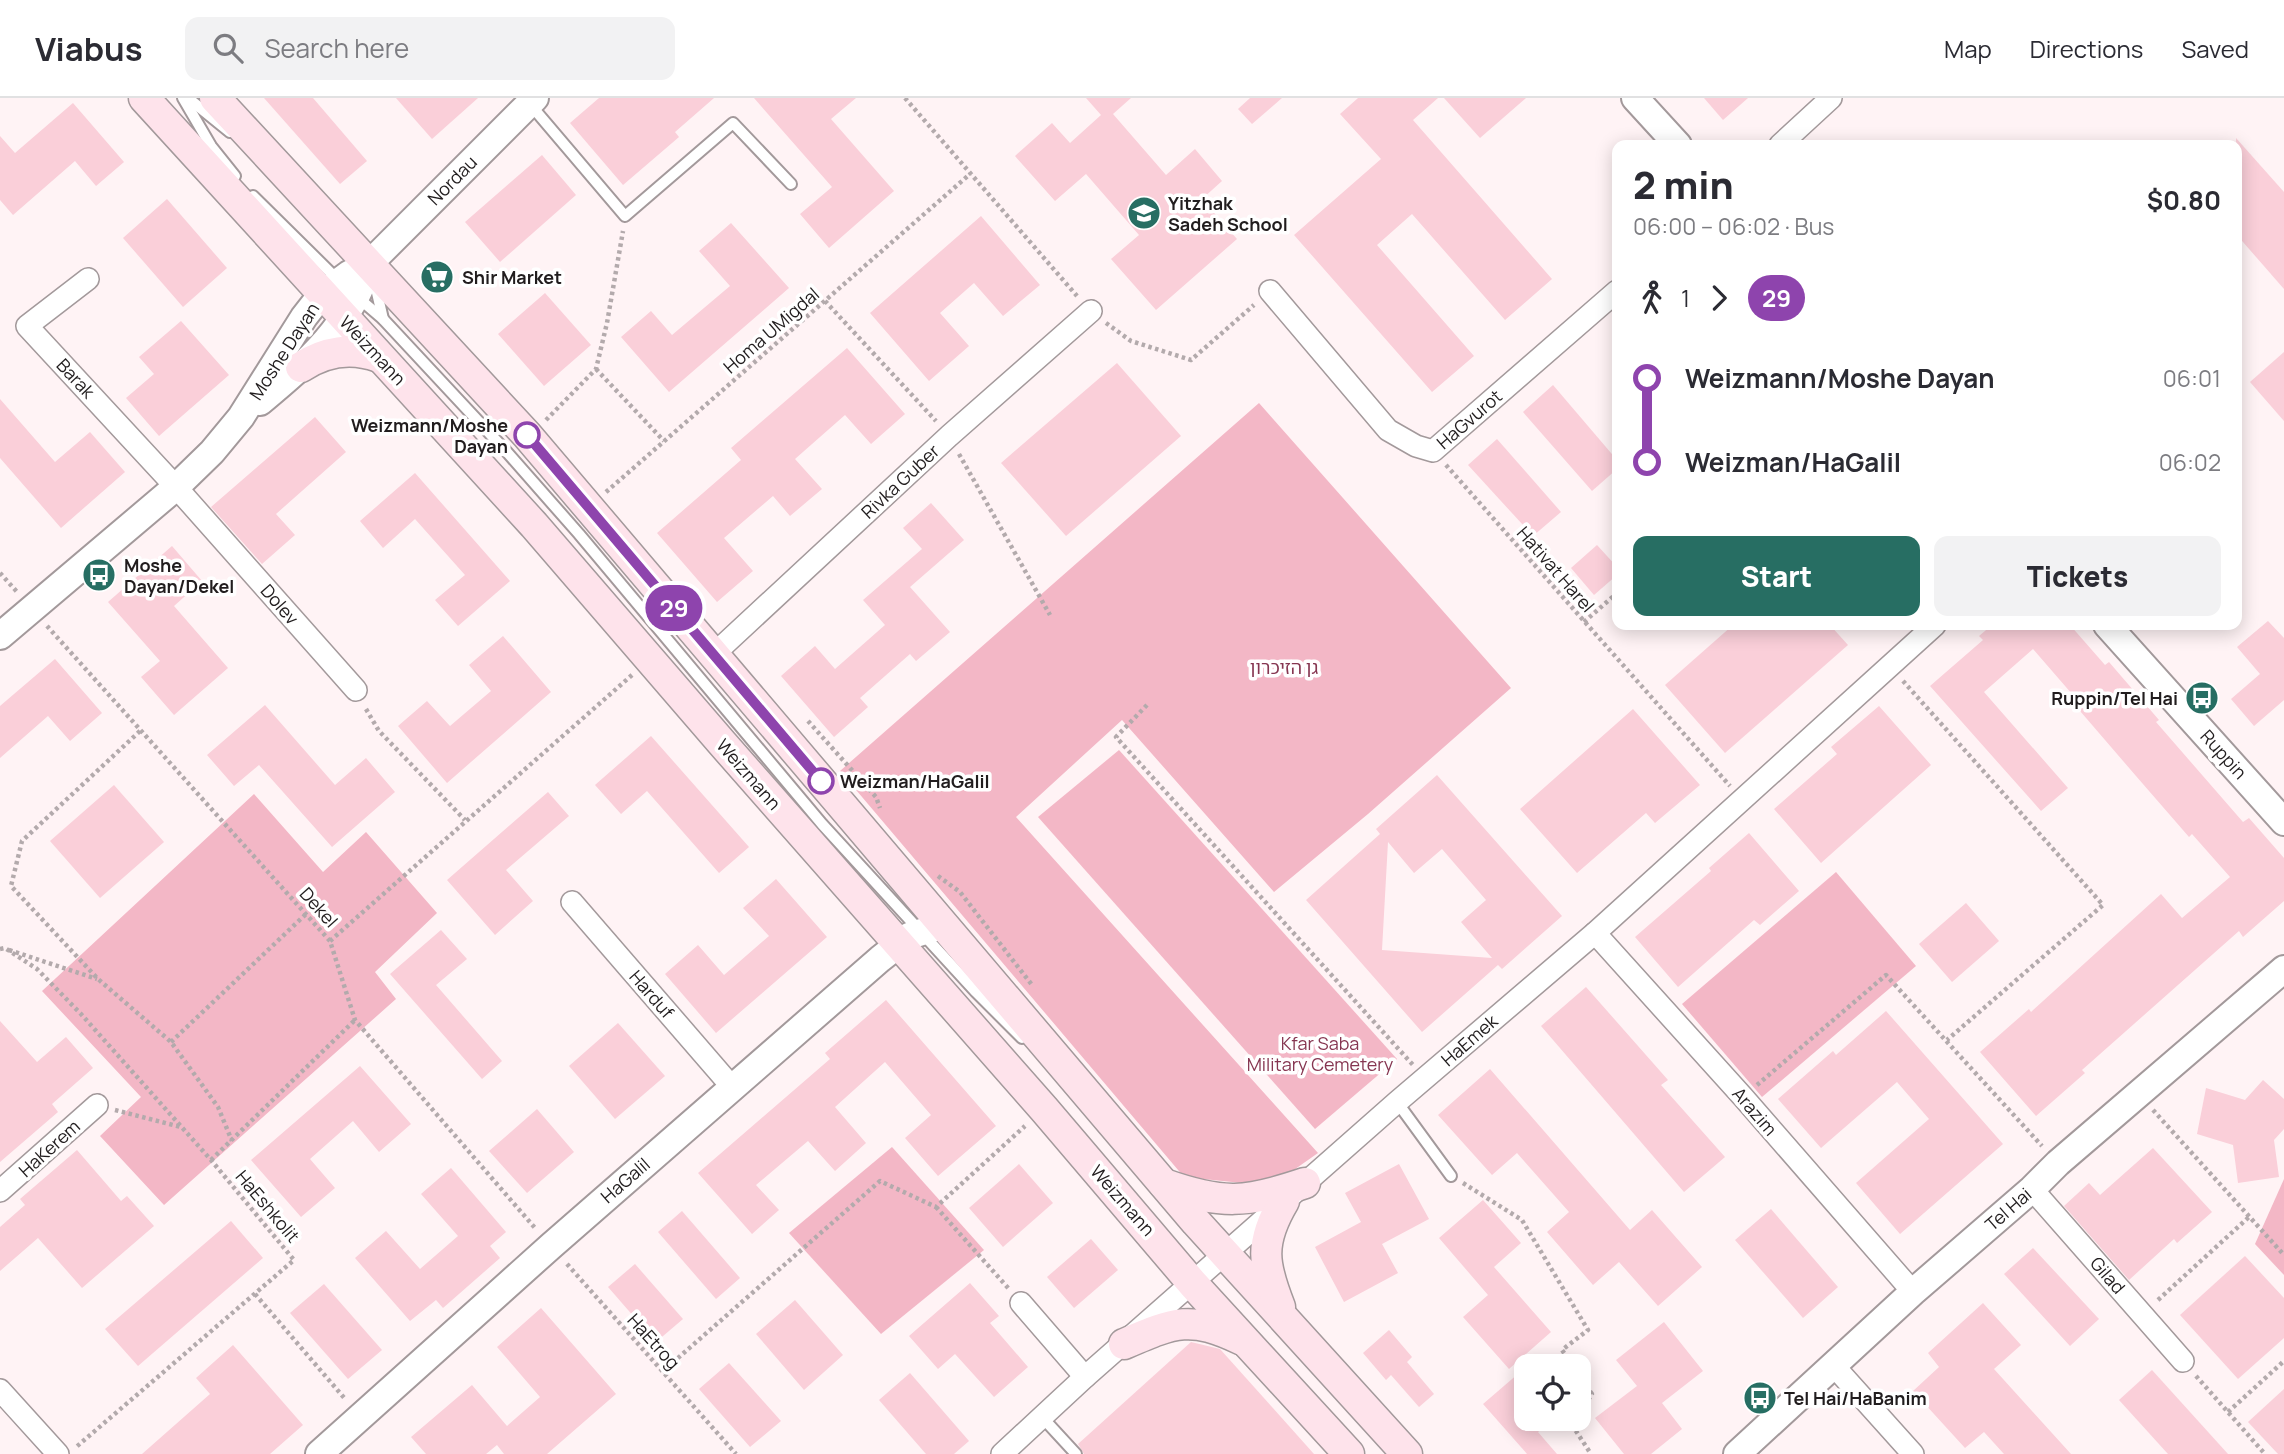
<!DOCTYPE html>
<html lang="en">
<head>
<meta charset="utf-8">
<style>
  :root { --surface:#fff; --page:#f2f2f3; --text:#2b2b33; --muted:#7c7c81; --line:#e1e1e2; --accent:#276e63 }
  body { margin:0; font-family:Manrope,"Noto Sans Hebrew",sans-serif; background:var(--page); color:var(--text); height:100vh; display:flex; flex-direction:column; font-size:26px; white-space:nowrap }
  * { box-sizing:border-box; margin:0 }
  p { font-size:23px; color:var(--muted) }
  .icon { flex:none; width:38px; height:38px; fill:none; stroke:currentColor; stroke-width:2; stroke-linecap:round; stroke-linejoin:round }
  .map { position:relative; flex:1; overflow:hidden }
  .drawer { position:absolute; left:1612px; top:42px; width:630px; height:490px; display:flex; flex-direction:column; background:var(--surface); border-radius:14px; box-shadow:0 4px 18px #0003 }
  .drawer>* { flex:none }
  .badge { padding:0 14px; border-radius:23px; font-size:24px; line-height:46px }
  .fabs { position:absolute; left:1514px; top:1256px; display:grid; gap:14px }
  .fabs a { display:grid; place-items:center; width:77px; height:77px; border-radius:14px; background:var(--surface); box-shadow:0 4px 18px #0003; font-size:35px }
  .map>.badge { position:absolute; translate:-50% -50%; box-shadow:0 0 0 4px #fff }
  .legs { display:flex; align-items:center; gap:10px; height:77px; padding:0 21px; font-size:23px }
  .legs p { margin-inline-start:auto }
  .overview { display:flex; align-items:center; justify-content:space-between; height:119px; padding:0 21px }
  h1 { font-size:38px; font-weight:800; line-height:52px }
  .cta { display:flex; gap:14px; margin-top:auto; padding:14px 21px }
  .cta a { flex:1; height:80px; border-radius:14px; background:var(--accent); color:#fff; font-size:28px; font-weight:800; line-height:80px; text-align:center }
  .cta a+a { background:var(--page); color:var(--text) }
  ul { padding:0 21px; list-style:none }
  li { display:flex; align-items:center; gap:24px; height:84px; font-size:26px }
  li i { display:grid; place-items:center; width:10px; height:100%; margin:0 9px; background:currentColor }
  li i::after { content:''; width:18px; height:18px; margin:-9px; border:5px solid; border-radius:50%; background:var(--surface) }
  li p { margin-inline-start:auto }
  li:first-child i { background:linear-gradient(#0000 50%,currentColor 0) }
  li:last-child i { background:linear-gradient(currentColor 50%,#0000 0) }
  header { display:flex; align-items:center; gap:42px; box-sizing:border-box; height:98px; padding:0 35px; background:var(--surface); border-bottom:2px solid var(--line) }
  header strong { font-size:33px }
  nav { display:flex; gap:38px; margin-inline-start:auto; font-size:24px }
  .search { width:490px; height:63px; background:var(--page); display:flex; align-items:center; gap:18px; box-sizing:border-box; padding:0 24px; border-radius:14px; color:var(--muted); font-size:26px }
  .map>svg:first-child { display:block }
</style>
</head>
<body>
<header>
<strong>Viabus</strong>
<div class="search"><svg class="icon" aria-label="search" viewBox="0 0 24 24"><circle cx="10" cy="10" r="6"/><path d="M15 15l6 6"/></svg>Search here</div>
<nav><a>Map</a><a>Directions</a><a>Saved</a></nav>
</header>
<div class="map">
<svg width="2284" height="1356" viewBox="0 0 2284 1356">
  <rect width="100%" height="100%" fill="#fff3f5"/>
  <g fill="#f3b7c6">
    <polygon points="1259,305 1511,590 1368,716 1274,794 1122,622 1016,719 1318,1055 1271,1088 1184,1079 840,673"/>
    <polygon points="1119,652 1397,961 1315,1031 1038,719"/>
    <polygon points="254,696 323,774 366,734 437,815 375,874 396,901 164,1107 100,1038 141,999 42,893"/>
    <polygon points="1836,774 1916,868 1762,999 1682,906"/>
    <polygon points="892,1049 984,1152 881,1236 789,1135"/>
    <polygon points="2284,1081 2284,1177 2255,1146"/>
  </g>
  <g fill="#facfd9" fill-rule="evenodd">
    <polygon points="264,0 313,0 367,63 340,86"/>
    <polygon points="396,0 478,0 432,41"/>
    <polygon points="599,0 714,0 675,34 679,39 623,87 570,25"/>
    <polygon points="754,0 856,0 831,21 894,93 829,150 800,116 832,89"/>
    <polygon points="1086,0 1131,0 1113,16 1166,77 1195,51 1222,83 1202,101 1237,141 1156,212 1111,161 1139,137 1086,76 1055,103 1015,58 1052,25 1070,45 1101,17"/>
    <polygon points="1250,0 1282,0 1252,26 1238,11"/>
    <polygon points="1358,0 1438,0 1413,22 1552,181 1505,222 1412,116 1377,147 1474,258 1432,294 1294,137 1381,61 1340,16"/>
    <polygon points="1444,0 1526,0 1480,40"/>
    <polygon points="1704,0 1748,0 1723,22"/>
    <polygon points="73,5 124,64 96,88 75,63 13,117 0,102 0,38 15,55"/>
    <polygon points="2236,40 2284,94 2284,191 2236,136"/>
    <polygon points="542,57 576,97 500,164 465,124"/>
    <polygon points="167,101 227,170 183,209 123,140"/>
    <polygon points="981,118 1040,187 1003,218 974,185 940,215 969,248 929,283 870,215"/>
    <polygon points="731,125 789,190 669,294 621,239 651,213 672,237 730,188 699,153"/>
    <polygon points="545,195 591,247 544,288 498,236"/>
    <polygon points="181,223 229,277 159,338 126,300 154,276 139,259"/>
    <polygon points="847,250 905,316 871,346 845,317 795,361 822,391 790,418 773,398 724,440 753,473 717,504 657,435 741,362 731,350"/>
    <polygon points="2284,254 2284,323 2250,284"/>
    <polygon points="1117,265 1181,338 1066,438 1001,365"/>
    <polygon points="1553,287 1617,362 1617,371 1592,393 1523,314"/>
    <polygon points="0,301 55,364 90,334 125,374 61,430 0,360"/>
    <polygon points="315,319 346,354 276,416 295,437 262,466 211,409"/>
    <polygon points="1497,341 1561,414 1533,438 1468,367"/>
    <polygon points="415,375 510,483 458,528 435,502 465,477 415,421 383,450 360,423"/>
    <polygon points="931,405 964,442 910,489 950,534 916,563 910,556 860,600 868,609 834,639 781,578 815,548 835,571 885,527 863,502 922,451 903,430"/>
    <polygon points="1597,447 1617,469 1617,477 1594,497 1571,470"/>
    <polygon points="172,448 202,483 174,508 228,570 174,617 141,579 160,563 108,504"/>
    <polygon points="2268,523 2284,540 2284,602 2254,628 2231,601 2260,576 2237,549"/>
    <polygon points="1733,527 1830,527 1848,547 1725,655 1665,587"/>
    <polygon points="1992,527 2070,527 2105,567 2109,564 2159,622 2156,624 2243,724 2249,720 2284,760 2284,803 2243,839 2239,833 2082,972 2085,975 2036,1018 1980,954 2029,911 2031,914 2161,796 2182,820 2230,779 2192,736 2189,739 2136,678 2068,599 2072,596 2033,551 1984,594 2068,690 2041,713 1930,588 1983,542 1979,538"/>
    <polygon points="503,538 551,594 447,685 398,628 427,603 450,628 491,593 469,567"/>
    <polygon points="55,561 102,615 70,643 48,618 0,660 0,608"/>
    <polygon points="265,607 335,687 366,660 395,694 332,749 259,667 234,688 207,657"/>
    <polygon points="1879,608 1931,667 1821,765 1774,711 1837,656 1831,649"/>
    <polygon points="1633,611 1700,687 1655,725 1646,715 1577,775 1520,711"/>
    <polygon points="651,638 749,749 719,775 647,693 621,716 595,687"/>
    <path d="M1437,677L1562,818L1502,871L1498,867L1422,934L1306,802L1380,736L1376,731ZM1388,744L1414,775L1442,751L1486,802L1461,824L1492,860L1382,852Z"/>
    <polygon points="114,687 164,744 100,800 50,743"/>
    <polygon points="548,694 569,718 506,772 533,803 495,837 447,782"/>
    <polygon points="1749,735 1799,793 1760,827 1754,822 1678,889 1635,839 1711,773 1709,770"/>
    <polygon points="776,781 827,839 716,935 665,876 698,847 724,877 769,838 743,810"/>
    <polygon points="1966,805 1999,843 1952,884 1919,846"/>
    <polygon points="441,832 467,861 436,887 502,963 482,981 390,876"/>
    <polygon points="1586,889 1668,982 1661,987 1725,1059 1684,1094 1541,928"/>
    <polygon points="886,902 996,1028 938,1078 905,1040 931,1017 885,964 835,1009 866,1045 835,1073 808,1043 756,1087 779,1112 752,1136 698,1075 830,961 825,955"/>
    <polygon points="1886,913 2003,1046 1900,1136 1856,1085 1929,1021 1897,984 1821,1050 1778,1001 1833,953 1836,957"/>
    <polygon points="0,923 37,964 66,939 93,970 52,1006 58,1014 0,1064"/>
    <polygon points="618,925 665,978 615,1021 569,968"/>
    <polygon points="360,968 411,1026 379,1054 353,1023 310,1061 335,1090 301,1119 251,1062"/>
    <polygon points="1490,971 1630,1132 1652,1112 1702,1169 1658,1208 1619,1164 1593,1187 1547,1134 1569,1114 1517,1055 1492,1077 1438,1017"/>
    <polygon points="2263,982 2284,1001 2284,1031 2274,1042 2279,1079 2238,1085 2233,1047 2197,1036 2206,990 2245,1002"/>
    <polygon points="537,1011 574,1054 527,1095 489,1053"/>
    <polygon points="2153,1050 2212,1114 2177,1145 2174,1141 2129,1182 2064,1108 2089,1085 2100,1097"/>
    <polygon points="77,1052 121,1103 127,1098 154,1128 82,1190 38,1140 0,1173 0,1129 25,1107 20,1101"/>
    <polygon points="1019,1066 1053,1105 1003,1149 969,1110"/>
    <polygon points="1399,1066 1429,1121 1382,1146 1398,1175 1344,1204 1315,1149 1361,1124 1345,1095"/>
    <polygon points="451,1070 506,1134 490,1148 500,1160 443,1210 436,1202 410,1223 355,1160 386,1133 420,1171 458,1138 421,1096"/>
    <polygon points="1483,1102 1521,1145 1494,1169 1551,1234 1509,1271 1463,1219 1488,1197 1439,1140"/>
    <polygon points="1771,1111 1838,1189 1803,1220 1735,1142"/>
    <polygon points="682,1113 740,1180 716,1201 658,1134"/>
    <polygon points="231,1123 263,1160 138,1268 105,1231"/>
    <polygon points="1091,1141 1118,1172 1074,1210 1047,1179"/>
    <polygon points="2033,1150 2099,1221 2070,1248 2004,1176"/>
    <polygon points="2245,1158 2284,1200 2284,1240 2238,1281 2180,1217"/>
    <polygon points="635,1166 683,1221 656,1244 608,1189"/>
    <polygon points="970,1185 999,1218 990,1225 1028,1269 994,1299 955,1256 938,1271 909,1238"/>
    <polygon points="324,1186 382,1252 348,1281 290,1215"/>
    <polygon points="795,1202 843,1257 804,1292 756,1236"/>
    <polygon points="1983,1205 2021,1247 1994,1271 2071,1356 2004,1356 1984,1334 1965,1350 1913,1293 1939,1269 1928,1255"/>
    <polygon points="541,1210 616,1296 547,1356 504,1356 497,1347 486,1356 426,1356 411,1339 472,1287 507,1328 540,1299 497,1249"/>
    <polygon points="1664,1224 1703,1273 1662,1305 1682,1331 1651,1356 1624,1356 1595,1320 1637,1288 1616,1262"/>
    <polygon points="1389,1232 1412,1259 1407,1264 1434,1296 1419,1309 1391,1277 1386,1282 1363,1255"/>
    <polygon points="1191,1244 1220,1251 1314,1356 1084,1356 1078,1346"/>
    <polygon points="233,1247 303,1327 270,1356 142,1356 210,1296 196,1280"/>
    <polygon points="729,1265 781,1323 750,1349 699,1291"/>
    <polygon points="1526,1269 1526,1321 1553,1321 1538,1334 1557,1356 1527,1356 1483,1306"/>
    <polygon points="2152,1272 2228,1356 2168,1356 2119,1302"/>
    <polygon points="910,1275 969,1343 954,1356 926,1356 879,1302"/>
    <polygon points="2284,1291 2284,1356 2278,1356 2248,1324"/>
  </g>
  <g fill="none" stroke-linecap="round" stroke-linejoin="round">
    <defs>
      <g id="service">
        <polyline points="183,0 211,48 235,78"/>
        <polyline points="188,0 230,34"/>
        <polyline points="529,5 625,118 733,25 791,86"/>
        <polyline points="253,98 338,182"/>
        <polyline points="375,186 383,221"/>
        <polyline points="355,197 383,221 506,353 579,436 822,726 976,894 1022,940"/>
        <polyline points="1397,1004 1451,1078"/>
        <polyline points="1042,1319 1076,1356"/>
      </g>
      <g id="minor">
        <polyline points="1780,47 1831,0"/>
        <polyline points="88,181 27,228 176,389 356,592"/>
        <polyline points="1270,193 1388,332 1416,348 1433,353 1617,193"/>
        <polyline points="713,557 949,338 1091,213"/>
        <polyline points="572,804 732,989"/>
        <polyline points="1595,835 1743,999 1913,1194"/>
        <polyline points="2032,1091 2183,1263"/>
        <polyline points="0,1093 97,1007"/>
        <polyline points="1021,1205 1085,1279"/>
        <polyline points="1834,1268 1913,1356"/>
        <polyline points="0,1292 58,1356"/>
        <polyline points="1002,1356 1085,1279 1397,1004 1595,835 1935,527"/>
      </g>
      <g id="tertiary">
        <polyline points="1635,0 1678,47"/>
        <path d="M260,304C309,263 350,228 370,165"/>
        <polyline points="2107,527 2284,724"/>
        <polyline points="0,538 176,389 212,354 241,319 304,219 322,196 349,176 370,165 535,0"/>
        <polyline points="319,1356 551,1148 880,861 909,838 944,827"/>
        <polyline points="1737,1356 1913,1194 2032,1091 2058,1065 2284,871"/>
      </g>
      <g id="secondary">
        <polyline points="144,0 534,427 722,645 1044,1011 1193,1186 1349,1356"/>
        <polyline points="215,0 527,337 1196,1124 1407,1356"/>
        <path d="M301,269C325,253 352,249 379,259"/>
        <path d="M1164,1086C1223,1107 1246,1105 1305,1085"/>
        <path d="M1280,1209C1263,1166 1259,1145 1284,1103"/>
        <path d="M1124,1246C1175,1224 1190,1217 1242,1242"/>
      </g>
    </defs>
    <use href="#service" stroke="#a3999b" stroke-width="14"/>
    <use href="#minor" stroke="#a3999b" stroke-width="24"/>
    <use href="#tertiary" stroke="#a3999b" stroke-width="30"/>
    <use href="#secondary" stroke="#a3999b" stroke-width="33"/>
    <g stroke="#b3aaac" stroke-width="4.5" stroke-dasharray="3.5 3.5" stroke-linecap="butt">
      <polyline points="905,0 1077,198"/>
      <polyline points="825,203 936,323"/>
      <polyline points="1106,225 1131,243 1191,262 1254,207"/>
      <polyline points="596,271 664,343"/>
      <polyline points="546,322 596,271 607,225 623,133"/>
      <polyline points="959,356 1050,517"/>
      <polyline points="1446,367 1730,688"/>
      <polyline points="606,394 970,76"/>
      <polyline points="0,475 18,495"/>
      <polyline points="1584,524 1617,495"/>
      <polyline points="47,528 330,843 355,922 535,1130"/>
      <polyline points="1903,583 2103,807 1947,942"/>
      <polyline points="1147,607 1116,639 1413,967"/>
      <polyline points="366,611 379,633 465,722"/>
      <polyline points="808,623 876,699 880,710"/>
      <polyline points="140,633 22,743 11,788 98,881 171,944 218,1009 232,1043"/>
      <polyline points="938,778 960,794 1032,887"/>
      <polyline points="330,843 632,577"/>
      <polyline points="0,851 5,850 37,871 81,916 211,1062 294,1162 75,1350"/>
      <polyline points="9,852 97,881"/>
      <polyline points="171,944 306,816"/>
      <polyline points="1757,987 1886,877 2042,1048"/>
      <polyline points="115,1012 181,1029"/>
      <polyline points="2153,1012 2284,1157"/>
      <polyline points="211,1062 355,922"/>
      <polyline points="1463,1085 1522,1122 1588,1232 1562,1252 1574,1269"/>
      <polyline points="936,1109 1009,1191"/>
      <polyline points="567,1166 736,1356"/>
      <polyline points="255,1196 346,1302"/>
      <polyline points="2158,1202 2249,1119"/>
      <polyline points="662,1274 880,1083 936,1109 1025,1028"/>
      <polyline points="1578,1276 1592,1296 1578,1317"/>
      <polyline points="2196,1278 2265,1356"/>
      <polyline points="2228,1314 2284,1263"/>
      <polyline points="1576,1321 1572,1327 1591,1356"/>
    </g>
    <use href="#service" stroke="#fff" stroke-width="10"/>
    <use href="#minor" stroke="#fff" stroke-width="21"/>
    <use href="#tertiary" stroke="#fff" stroke-width="26"/>
    <use href="#secondary" stroke="#fee3eb" stroke-width="30"/>
  </g>
  <g fill="none" stroke-linecap="round" stroke-linejoin="round">
    <defs>
      <polyline id="line-1" points="527,337 821,683"/>
    </defs>
    <use href="#line-1" stroke="#fff" stroke-width="16"/>
    <use href="#line-1" stroke="#8e44ad" stroke-width="10"/>
  </g>
  <defs>
    <symbol id="school-disc" viewBox="-11 -11 22 22"><circle r="9.5" fill="#276e63" stroke="#fff"/><path d="M0-5L7-2L0 1L-7-2ZM-4 1L0 2.5L4 1V4Q0 6-4 4Z" fill="#fff"/></symbol>
    <symbol id="supermarket-disc" viewBox="-11 -11 22 22"><circle r="9.5" fill="#276e63" stroke="#fff"/><path d="M-6-5.5h2.5l.6 2H6L4.5 2H-2.5L-4.4-4H-6ZM-1.5 3.2a1.3 1.3 0 1 0 .1 0ZM3 3.2a1.3 1.3 0 1 0 .1 0Z" fill="#fff"/></symbol>
    <symbol id="bus-disc" viewBox="-11 -11 22 22"><circle r="9.5" fill="#276e63" stroke="#fff"/><path d="M-5-6H5V4H4V6H2V4H-2V6H-4V4H-5ZM-3.5-4V0h7V-4ZM-3.5 1.2v1.5H-2V1.2ZM2 1.2v1.5H3.5V1.2Z" fill="#fff"/></symbol>
  </defs>
  <g fill-rule="evenodd">
    <use href="#school-disc" x="1125" y="96" width="38" height="38"/>
    <use href="#supermarket-disc" x="418" y="160" width="38" height="38"/>
    <use href="#bus-disc" x="80" y="458" width="38" height="38"/>
    <use href="#bus-disc" x="2183" y="581" width="38" height="38"/>
    <use href="#bus-disc" x="1741" y="1281" width="38" height="38"/>
  </g>
  <g fill="#fff" stroke="#8e44ad" stroke-width="3.5">
    <circle cx="527" cy="337" r="12"/>
    <circle cx="821" cy="683" r="12"/>
  </g>
  <g text-anchor="middle" dominant-baseline="central" stroke-width="7" stroke-linejoin="round" paint-order="stroke">
    <g font-size="18" fill="#211d1e" stroke="#fff">
      <text transform="translate(452 82) rotate(-45)">Nordau</text>
      <text transform="translate(771 232) rotate(-41)">Homa UMigdal</text>
      <text transform="translate(373 252) rotate(47)">Weizmann</text>
      <text transform="translate(284 253) rotate(-57)">Moshe Dayan</text>
      <text transform="translate(76 280) rotate(47)">Barak</text>
      <text transform="translate(1469 321) rotate(-41)">HaGvurot</text>
      <text transform="translate(900 383) rotate(-43)">Rivka Guber</text>
      <text transform="translate(1556 471) rotate(49)">Hativat Harel</text>
      <text transform="translate(280 506) rotate(49)">Dolev</text>
      <text transform="translate(2224 656) rotate(48)">Ruppin</text>
      <text transform="translate(749 676) rotate(49)">Weizmann</text>
      <text transform="translate(319 809) rotate(48)">Dekel</text>
      <text transform="translate(652 896) rotate(49)">Harduf</text>
      <text transform="translate(1469 942) rotate(-41)">HaEmek</text>
      <text transform="translate(1755 1013) rotate(49)">Arazim</text>
      <text transform="translate(49 1050) rotate(-42)">HaKerem</text>
      <text transform="translate(625 1082) rotate(-41)">HaGalil</text>
      <text transform="translate(1123 1102) rotate(49)">Weizmann</text>
      <text transform="translate(268 1108) rotate(50)">HaEshkolit</text>
      <text transform="translate(2008 1111) rotate(-41)">Tel Hai</text>
      <text transform="translate(2108 1177) rotate(49)">Gilad</text>
      <text transform="translate(654 1243) rotate(48)">HaEtrog</text>
    </g>
    <g font-size="18" font-weight="bold" fill="#211d1e" stroke="#fff" text-anchor="start">
      <text x="1168" y="105">Yitzhak<tspan x="1168" dy="21">Sadeh School</tspan></text>
      <text x="462" y="179">Shir Market</text>
      <text x="124" y="467">Moshe<tspan x="124" dy="21">Dayan/Dekel</tspan></text>
      <text x="2178" y="600" text-anchor="end">Ruppin/Tel Hai</text>
      <text x="1784" y="1300">Tel Hai/HaBanim</text>
    </g>
    <g font-size="18" font-weight="bold" fill="#211d1e" stroke="#fff" text-anchor="end">
      <text x="508" y="327">Weizmann/Moshe<tspan x="508" dy="21">Dayan</tspan></text>
      <text x="840" y="683" text-anchor="start">Weizman/HaGalil</text>
    </g>
    <g font-size="18" fill="#863651" stroke="#fff">
      <text x="1284" y="569">גן הזיכרון</text>
      <text x="1320" y="945">Kfar Saba<tspan x="1320" dy="21">Military Cemetery</tspan></text>
    </g>
  </g>
</svg>
<div class="fabs">
<a><svg class="icon" aria-label="locate" viewBox="0 0 24 24"><circle cx="12" cy="12" r="6"/><path d="M12 2v4M12 18v4M2 12h4M18 12h4"/></svg></a>
</div>
<b class="badge" style="left:674px;top:510px;background:#8e44ad;color:#fff">29</b>
<section class="drawer">
<div class="overview"><div><h1>2 min</h1><p>06:00 – 06:02 · Bus</p></div><b>$0.80</b></div>
<div class="legs"><svg class="icon" aria-label="walk" viewBox="0 0 24 24"><circle cx="13" cy="4" r="2"/><path d="M13 8l-2 6 4 7M11 14l-3 7M7 12l3-4h3l4 4"/></svg>1<svg class="icon" aria-label="forward" viewBox="0 0 24 24"><path d="M9 5l7 7-7 7"/></svg><b class="badge" style="background:#8e44ad;color:#fff">29</b></div>
<ul>
<li><i style="color:#8e44ad"></i><b>Weizmann/Moshe Dayan</b><p>06:01</p></li>
<li><i style="color:#8e44ad"></i><b>Weizman/HaGalil</b><p>06:02</p></li>
</ul>
<div class="cta"><a>Start</a><a>Tickets</a></div>
</section>
</div>
</body>
</html>
